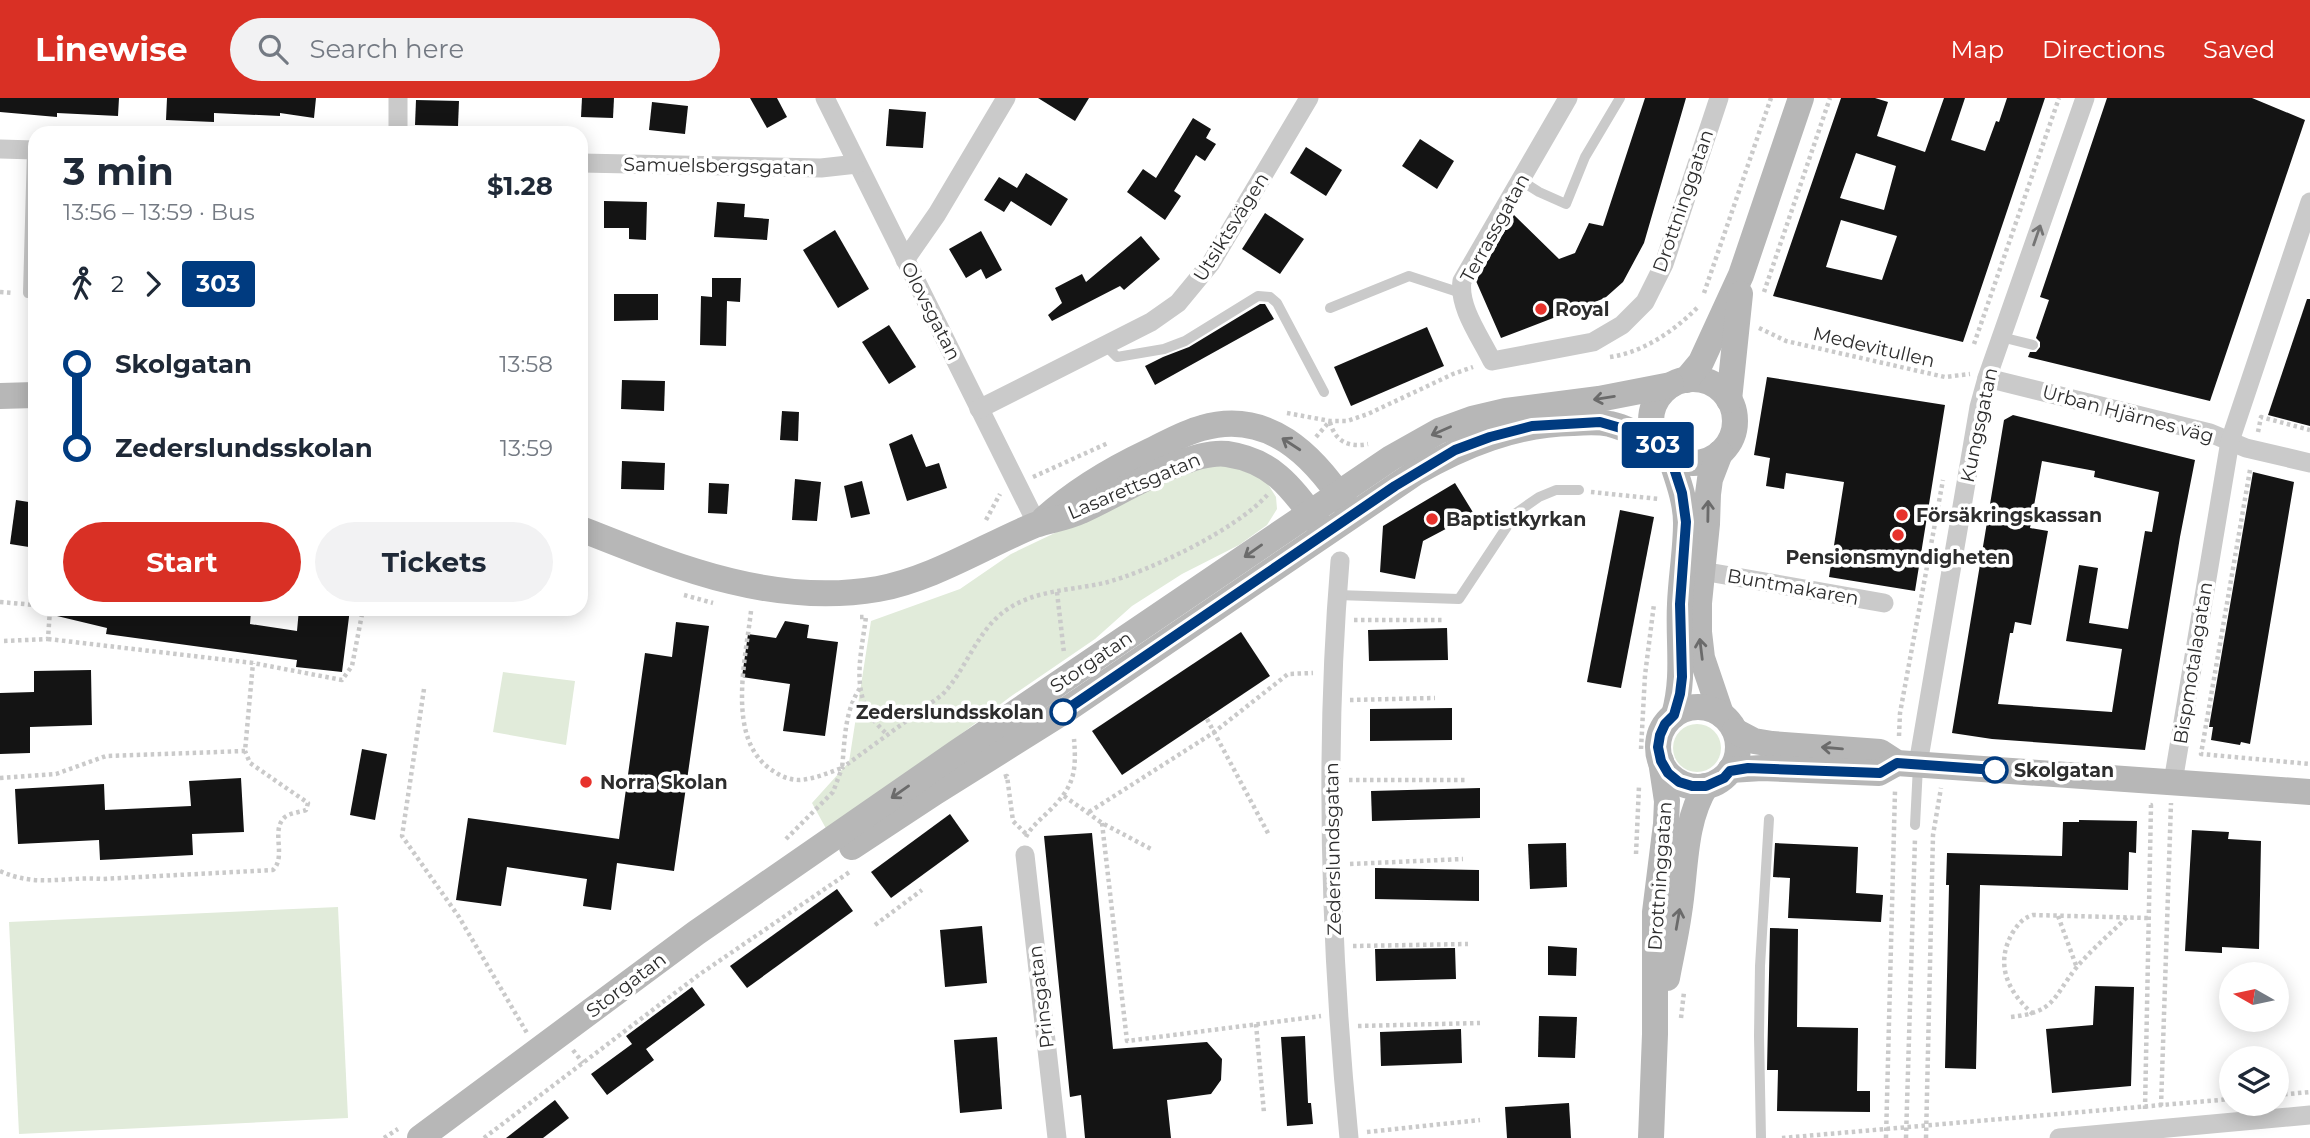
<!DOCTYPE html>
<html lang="en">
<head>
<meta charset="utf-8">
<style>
  :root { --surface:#fff; --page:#f2f2f3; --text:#1f2937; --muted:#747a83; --accent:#d93025 }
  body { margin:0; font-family:Montserrat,sans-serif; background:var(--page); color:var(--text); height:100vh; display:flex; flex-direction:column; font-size:26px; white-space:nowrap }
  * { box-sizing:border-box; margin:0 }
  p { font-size:23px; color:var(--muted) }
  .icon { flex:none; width:38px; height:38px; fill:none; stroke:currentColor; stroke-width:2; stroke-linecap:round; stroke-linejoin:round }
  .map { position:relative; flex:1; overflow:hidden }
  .sheet { position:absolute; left:28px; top:28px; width:560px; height:490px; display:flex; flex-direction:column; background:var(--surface); border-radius:21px; box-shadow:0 4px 18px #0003 }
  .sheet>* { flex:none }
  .badge { padding:0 14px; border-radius:5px; font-size:24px; line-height:46px }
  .needle { width:46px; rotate:279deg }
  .controls { position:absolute; left:2219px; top:864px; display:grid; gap:14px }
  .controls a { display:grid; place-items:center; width:70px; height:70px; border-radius:50%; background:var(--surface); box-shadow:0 4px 18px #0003; font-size:35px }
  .map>.badge { position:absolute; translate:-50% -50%; box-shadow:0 0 0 4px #fff }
  .legs { display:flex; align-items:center; gap:10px; height:77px; padding:0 35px; font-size:23px }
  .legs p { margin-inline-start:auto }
  .headline { display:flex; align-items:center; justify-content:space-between; height:119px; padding:0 35px }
  h1 { font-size:38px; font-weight:700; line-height:52px }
  .primary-button { display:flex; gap:14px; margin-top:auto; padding:14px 35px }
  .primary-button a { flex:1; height:80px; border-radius:42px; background:var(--accent); color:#fff; font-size:28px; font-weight:700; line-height:80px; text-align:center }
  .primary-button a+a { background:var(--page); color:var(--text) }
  ul { padding:0 35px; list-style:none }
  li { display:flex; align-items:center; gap:24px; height:84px; font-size:26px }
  li i { display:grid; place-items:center; width:10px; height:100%; margin:0 9px; background:currentColor }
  li i::after { content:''; width:18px; height:18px; margin:-9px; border:5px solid; border-radius:50%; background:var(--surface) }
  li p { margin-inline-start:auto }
  li:first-child i { background:linear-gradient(#0000 50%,currentColor 0) }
  li:last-child i { background:linear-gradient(currentColor 50%,#0000 0) }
  header { display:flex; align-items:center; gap:42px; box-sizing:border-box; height:98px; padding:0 35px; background:var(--accent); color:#fff }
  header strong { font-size:33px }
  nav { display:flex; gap:38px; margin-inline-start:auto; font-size:24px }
  .search { width:490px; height:63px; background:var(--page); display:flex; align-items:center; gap:18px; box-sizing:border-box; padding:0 24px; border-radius:38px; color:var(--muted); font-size:26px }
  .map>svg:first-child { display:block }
</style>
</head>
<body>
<header>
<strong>Linewise</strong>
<div class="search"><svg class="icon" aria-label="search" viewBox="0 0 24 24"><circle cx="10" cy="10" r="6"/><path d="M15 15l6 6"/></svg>Search here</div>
<nav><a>Map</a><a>Directions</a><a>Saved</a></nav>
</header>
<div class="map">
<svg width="2310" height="1040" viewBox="0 0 2310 1040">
  <rect width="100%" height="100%" fill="#fff"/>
  <g fill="#e1ebda">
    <polygon points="1207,367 1235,368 1266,383 1276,399 1277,411 1267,427 1239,447 1182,476 1132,508 1095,541 1010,599 829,736 812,705 849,664 871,523 960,491 1011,456 1166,382"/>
    <polygon points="503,574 575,583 566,647 493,634"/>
    <circle cx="1697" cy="650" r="24"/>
    <polygon points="338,809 348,1020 19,1036 9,824"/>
  </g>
  <g fill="#141414" fill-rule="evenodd">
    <polygon points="0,0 119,0 118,18 57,15 57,19 0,14"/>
    <polygon points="167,0 316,0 314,20 280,15 280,18 214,15 214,24 166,22"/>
    <polygon points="582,0 614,0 613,20 581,19"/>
    <polygon points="750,0 777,0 787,19 767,30"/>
    <polygon points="1038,0 1089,0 1075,23"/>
    <polygon points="1645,0 1686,0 1644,145 1623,184 1605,200 1501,240 1476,183 1514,117 1559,161 1575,155 1589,125 1603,128"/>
    <path d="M1841,0H1875L1888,4L1877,38L1925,54L1944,0H1965L1951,42L1985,53L1996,23L1999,24L2007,0H2045L1963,244L1773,198ZM1856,55L1896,68L1884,112L1840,100ZM1841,122L1897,138L1882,182L1826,169Z"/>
    <polygon points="2107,0 2252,0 2305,22 2210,303 2028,259 2030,254 2036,254 2040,249 2040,244 2036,240 2049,202 2040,199"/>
    <polygon points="416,2 459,3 458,28 415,27"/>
    <polygon points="652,4 688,8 685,36 649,32"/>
    <polygon points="889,11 926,14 923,50 886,48"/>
    <polygon points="1193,20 1211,31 1206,40 1216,46 1205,63 1196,57 1174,93 1181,98 1165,122 1127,94 1143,71 1156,80"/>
    <polygon points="1420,41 1454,63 1437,91 1402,68"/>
    <polygon points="1306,49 1342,72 1326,98 1290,75"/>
    <polygon points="1026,75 1068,101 1051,128 1011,103 1004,114 984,102 999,79 1017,90"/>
    <polygon points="604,103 647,104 646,142 629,141 629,130 604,130"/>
    <polygon points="717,104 745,106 744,119 769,121 767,142 714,139"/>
    <polygon points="1265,115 1304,141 1280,176 1242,151"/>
    <polygon points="835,132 869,191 838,210 803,152"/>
    <polygon points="981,133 1002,172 986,181 981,171 966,180 949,151"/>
    <polygon points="1141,138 1160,161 1124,192 1120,188 1052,223 1048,217 1062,205 1055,190 1082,176 1086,184"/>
    <polygon points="712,180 741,180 740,204 727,203 726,248 700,247 701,198 712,199"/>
    <polygon points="614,196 658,196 658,222 614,223"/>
    <polygon points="2307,201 2310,201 2310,328 2268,317"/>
    <polygon points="1260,206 1265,206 1274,221 1155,287 1145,268 1163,259 1189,249"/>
    <polygon points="889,227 916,269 889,286 862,244"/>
    <polygon points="1427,229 1444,268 1351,308 1334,269"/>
    <polygon points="1767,279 1945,307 1915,493 1829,479 1844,384 1786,375 1784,391 1766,388 1770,360 1754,357"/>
    <polygon points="622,282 665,283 664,313 621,311"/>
    <polygon points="782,313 799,314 798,343 780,342"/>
    <path d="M2013,317L2195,362L2180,439L2145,652L1992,641L1952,635L2004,322ZM2042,363L2095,373L2094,379L2159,394L2152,434L2145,433L2128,531L2089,525L2098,470L2079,467L2066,543L2122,551L2112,614L1998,606L2010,535H2013L2015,524L2031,527L2048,433L2030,430Z"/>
    <polygon points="912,336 926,369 939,365 947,390 907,403 889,346"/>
    <polygon points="622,363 665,365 664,392 621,391"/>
    <polygon points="2253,374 2294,384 2250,646 2241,644 2240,647 2211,642 2213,629 2209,629"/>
    <polygon points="795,381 821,384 817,423 792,422"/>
    <polygon points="862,383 870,416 851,420 844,388"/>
    <polygon points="709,385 729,386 727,416 708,415"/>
    <polygon points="1455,385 1474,416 1423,443 1415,481 1380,474 1383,428"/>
    <polygon points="16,402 35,405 35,450 10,446"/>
    <polygon points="1620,412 1654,419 1621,590 1587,584"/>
    <polygon points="58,511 237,511 251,513 250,526 297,533 299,511 350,511 342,574 296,569 297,562 106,536 107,530 57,518"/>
    <polygon points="785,523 809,527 807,540 838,544 825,638 783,633 790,586 742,579 748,536 776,540"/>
    <polygon points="676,524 709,528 674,773 617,765 611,812 583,808 587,781 507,769 501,808 456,802 468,720 619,741 645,555 672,559"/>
    <polygon points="1447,530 1448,562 1369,563 1368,532"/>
    <polygon points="1241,534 1270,578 1122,677 1092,633"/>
    <polygon points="91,572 92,627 30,629 30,655 0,656 0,595 34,594 34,573"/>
    <polygon points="1452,610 1452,642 1370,643 1370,611"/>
    <polygon points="362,651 387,656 375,722 350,717"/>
    <polygon points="241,680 244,734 192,736 193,757 100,762 99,742 18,746 15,691 104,686 105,712 191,708 189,683"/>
    <polygon points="1480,690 1480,720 1372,723 1371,693"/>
    <polygon points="950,716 969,743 891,800 871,774"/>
    <polygon points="2079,722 2137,723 2136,755 2129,754 2128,792 1980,787 1976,971 1945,970 1949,787 1946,787 1947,755 2062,758 2063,724 2079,724"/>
    <polygon points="2192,732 2229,734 2228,741 2261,743 2259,851 2222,849 2222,855 2185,853"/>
    <polygon points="1092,735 1113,951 1207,944 1222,961 1221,982 1211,996 1167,1002 1171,1040 1085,1040 1081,997 1070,999 1044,738"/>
    <polygon points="1566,745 1567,789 1530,791 1528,746"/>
    <polygon points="1775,745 1858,749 1856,795 1883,797 1881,824 1788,820 1790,780 1773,779"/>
    <polygon points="1375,770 1479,772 1479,803 1375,801"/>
    <polygon points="837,791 853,813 747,890 730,868"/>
    <polygon points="982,828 987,885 945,889 940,832"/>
    <polygon points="1770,830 1798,831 1797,929 1858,930 1857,993 1870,993 1870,1014 1777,1013 1778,972 1767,972"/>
    <polygon points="1548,848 1577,850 1576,878 1548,877"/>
    <polygon points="1455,850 1456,881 1376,883 1375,851"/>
    <polygon points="2095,888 2134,889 2131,988 2052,995 2046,931 2093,927"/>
    <polygon points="692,889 705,907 646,951 654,962 607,997 591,976 632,946 626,938"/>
    <polygon points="1539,918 1577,919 1575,960 1538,959"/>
    <polygon points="1461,931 1462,965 1381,968 1380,934"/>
    <polygon points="1305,938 1308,1005 1311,1005 1313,1026 1287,1028 1281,939"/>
    <polygon points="997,939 1002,1011 960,1015 954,942"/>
    <polygon points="555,1002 569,1020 543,1040 506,1040"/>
    <polygon points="1569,1005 1571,1040 1507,1040 1505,1009"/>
  </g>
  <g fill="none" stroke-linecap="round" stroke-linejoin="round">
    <g stroke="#cacaca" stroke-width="4.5" stroke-dasharray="3.5 3.5" stroke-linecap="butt">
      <polyline points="0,194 13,195"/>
      <polyline points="1764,194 1830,0"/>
      <polyline points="1704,195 1771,0"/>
      <polyline points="1759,230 1786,243 1945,279 1970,276"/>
      <polyline points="1974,246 2059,0"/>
      <path d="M1610,259C1644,254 1674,233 1698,209"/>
      <polyline points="1287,315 1330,323 1347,323 1368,316 1453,276 1473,269"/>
      <path d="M1330,324C1335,343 1348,350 1368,346"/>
      <polyline points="2258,334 2261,319 2310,332"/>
      <polyline points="1316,339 1330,323"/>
      <polyline points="2250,372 2201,656 2310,666"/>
      <polyline points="1033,379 1108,345"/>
      <polyline points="1591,394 1659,401"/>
      <polyline points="986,422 1000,396"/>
      <polyline points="1057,494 1064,555"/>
      <polyline points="684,497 713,505"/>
      <polyline points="0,504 35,507"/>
      <path d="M751,513C746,560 724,645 775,674C782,679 791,682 800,682C814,681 828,675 842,670C845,643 844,614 860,590"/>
      <path d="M860,519H866C860,565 848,602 887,636"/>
      <polyline points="1354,522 1444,522"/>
      <polyline points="48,541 253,565 342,582 352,568 363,511"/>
      <polyline points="4,543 48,541 50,511"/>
      <polyline points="424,591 402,738 459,819 527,935"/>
      <polyline points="1350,602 1435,600"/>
      <polyline points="1207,621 1269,737"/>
      <polyline points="1899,638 1900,615 1943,382"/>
      <polyline points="1641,651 1645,577 1654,506"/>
      <polyline points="1004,679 1007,678 1013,723 1027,737"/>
      <polyline points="0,680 56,676 106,658 245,653 253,565"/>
      <polyline points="1349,682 1465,682"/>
      <polyline points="1064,698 1102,725 1151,751"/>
      <polyline points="1089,714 1213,635 1288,576 1313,575"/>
      <polyline points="1102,725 1127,943 1321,918"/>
      <path d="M1026,739C1031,729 1040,722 1048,714C1073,690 1077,676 1074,641"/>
      <path d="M786,741L833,694L842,670L942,597C968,570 977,529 1011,509C1038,492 1073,492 1104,485C1148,474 1238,431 1268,396"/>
      <polyline points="1636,756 1639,688"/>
      <polyline points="1350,766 1463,761"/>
      <path d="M0,773C37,790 65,778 102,781L273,772C287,758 270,732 285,719C290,715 300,714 306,712L308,705L250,665L245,653"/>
      <polyline points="2058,818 2077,870"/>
      <polyline points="875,827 922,792"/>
      <polyline points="1353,848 1468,846"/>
      <path d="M2033,916C2008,894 1994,866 2013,834C2019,825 2023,820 2033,817L2148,820"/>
      <path d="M2011,919C2055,914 2052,901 2076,870C2091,852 2110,836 2127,819"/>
      <polyline points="1681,920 1684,894"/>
      <polyline points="1256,926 1264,1015"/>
      <polyline points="1358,928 1480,925"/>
      <polyline points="573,952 583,965"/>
      <polyline points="2277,997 2310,994"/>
      <polyline points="2161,1008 2171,705"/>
      <polyline points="2145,1011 2151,707 2149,707"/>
      <polyline points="1367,1034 1480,1022"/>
      <polyline points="384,1040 398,1031"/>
      <polyline points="484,1040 700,876 851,773"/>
      <polyline points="1782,1040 2231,1001"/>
      <polyline points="1886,1040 1895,693"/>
      <polyline points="1906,1040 1915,740"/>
      <polyline points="1926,1040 1933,737 1941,690"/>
    </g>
    <g stroke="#cacaca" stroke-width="10">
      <polyline points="1520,82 1539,94 1566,106 1585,59 1620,0"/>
      <polyline points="28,195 32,52"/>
      <polyline points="1330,210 1409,178 1461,195"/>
      <polyline points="2001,239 2033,247"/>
      <polyline points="1105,247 1117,259 1164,251 1185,243 1258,198 1270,199 1277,205 1324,294"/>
      <polyline points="1337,497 1459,501 1516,415 1539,399 1556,392 1579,392"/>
      <polyline points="1915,727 1918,668"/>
      <polyline points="1761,1040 1759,938 1760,868 1769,721"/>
    </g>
    <g stroke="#cacaca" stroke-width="19">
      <polyline points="398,0 398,35"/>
      <polyline points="825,0 1037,426"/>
      <path d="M1568,0L1462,183C1458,209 1481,240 1492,263L1593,244L1622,227L1645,204L1664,166L1719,0"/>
      <polyline points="0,51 35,52"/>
      <polyline points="581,65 821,70 857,66"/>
      <polyline points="905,162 937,116 1006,0"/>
      <polyline points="1987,280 2210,335 2246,350 2310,365"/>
      <polyline points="979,311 1151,224 1178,205 1211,165 1309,0"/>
      <path d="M1340,463C1324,655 1330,848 1349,1040"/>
      <polyline points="1702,473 1884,505"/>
      <polyline points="1918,666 1979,309 1987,280 2085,0"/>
      <polyline points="2173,684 2230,343 2310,104"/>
      <polyline points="1025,757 1057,1040"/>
      <polyline points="2059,1040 2310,1017"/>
    </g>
    <g stroke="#b7b7b7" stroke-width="26">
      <circle cx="1693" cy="323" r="42"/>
      <polyline points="1686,282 1701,264 1741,177 1801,0"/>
      <polyline points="0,298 35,297"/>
      <polyline points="1729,302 1740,196"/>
      <polyline points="1720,355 1710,381 1708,396 1707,426 1699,505 1699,534 1702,560 1721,616"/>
      <path d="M1670,358C1677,380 1686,402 1686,425C1686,452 1681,479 1680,506C1678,544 1685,579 1674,617"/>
      <path d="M1044,421C1075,393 1110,372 1148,354C1165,346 1183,335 1202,330C1268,311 1313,357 1346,407"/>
      <path d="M581,431C677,469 773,509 878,491C933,481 984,448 1035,427C1050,422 1066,420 1081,413C1118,397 1188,351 1227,356C1275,363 1293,392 1320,428"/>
      <circle cx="1698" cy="649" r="40"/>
      <polyline points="1735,633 1754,643 1772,646 1880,654 1897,665 2310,694"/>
      <polyline points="1730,672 1762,670 1879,675 1897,665"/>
      <path d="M852,749L934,695L1063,614L1415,375C1464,347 1515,326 1573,325C1585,324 1598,323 1610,326C1628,330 1644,340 1659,348"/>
      <path d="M1667,880C1671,858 1676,837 1679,815C1686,773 1683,725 1706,688"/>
      <polyline points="420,1040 696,835 956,655 1391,360 1439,333 1472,321 1506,313 1599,301 1671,287"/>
      <polyline points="1651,1040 1655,936 1655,814 1666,726 1667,703 1661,663"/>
    </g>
  </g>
  <defs><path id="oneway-shaft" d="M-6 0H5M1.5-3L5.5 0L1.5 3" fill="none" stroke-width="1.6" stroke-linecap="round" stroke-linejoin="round" transform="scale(1.75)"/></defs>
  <use stroke="#747474" href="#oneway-shaft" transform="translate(2037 137) rotate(-71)"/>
  <g stroke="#6b6b6b">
    <use href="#oneway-shaft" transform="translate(1604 300) rotate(171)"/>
    <use href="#oneway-shaft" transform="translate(1441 333) rotate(156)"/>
    <use href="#oneway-shaft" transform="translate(1291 346) rotate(-147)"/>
    <use href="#oneway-shaft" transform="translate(1708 413) rotate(-89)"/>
    <use href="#oneway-shaft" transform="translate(1253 453) rotate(145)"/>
    <use href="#oneway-shaft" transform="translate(1701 551) rotate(-97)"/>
    <use href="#oneway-shaft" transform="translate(1832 650) rotate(-175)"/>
    <use href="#oneway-shaft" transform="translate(900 694) rotate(145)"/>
    <use href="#oneway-shaft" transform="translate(1678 821) rotate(-80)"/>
  </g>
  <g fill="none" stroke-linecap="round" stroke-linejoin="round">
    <defs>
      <polyline id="line-1" points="1063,614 1395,388 1455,352 1490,339 1532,328 1600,324 1631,333 1659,348 1670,358 1682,395 1686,424 1680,506 1682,579 1680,596 1674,617 1665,626 1660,637 1658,649 1661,663 1668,675 1679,684 1692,688 1706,688 1724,680 1730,673 1748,670 1880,675 1897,665 1995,672"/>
    </defs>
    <use href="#line-1" stroke="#fff" stroke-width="16"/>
    <use href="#line-1" stroke="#003b80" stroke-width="10"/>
  </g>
  <g fill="#e7322c" stroke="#fff" stroke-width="2.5">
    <circle cx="1541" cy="211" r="7"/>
    <circle cx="1902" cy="417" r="7"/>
    <circle cx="1432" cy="421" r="7"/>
    <circle cx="1898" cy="437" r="7"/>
    <circle cx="586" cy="684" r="7"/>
  </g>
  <g fill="#fff" stroke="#003b80" stroke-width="3.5">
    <circle cx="1063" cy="614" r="12"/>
    <circle cx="1995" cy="672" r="12"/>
  </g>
  <g text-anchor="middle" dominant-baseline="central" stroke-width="7" stroke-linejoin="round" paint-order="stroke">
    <g font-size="19" fill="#2d2d2d" stroke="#fff">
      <text transform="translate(719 68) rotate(1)">Samuelsbergsgatan</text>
      <text transform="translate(1683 103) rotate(-71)">Drottninggatan</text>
      <text transform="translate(1231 129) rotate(-58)">Utsiktsvägen</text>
      <text transform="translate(1495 130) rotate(-61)">Terrassgatan</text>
      <text transform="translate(931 213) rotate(63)">Olovsgatan</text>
      <text transform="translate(1874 249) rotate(13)">Medevitullen</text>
      <text transform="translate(2128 316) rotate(15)">Urban Hjärnes väg</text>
      <text transform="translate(1979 327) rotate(-78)">Kungsgatan</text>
      <text transform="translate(1134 388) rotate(-23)">Lasarettsgatan</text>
      <text transform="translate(1793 489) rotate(10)">Buntmakaren</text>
      <text transform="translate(1091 564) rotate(-34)">Storgatan</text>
      <text transform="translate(2193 565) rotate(-81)">Bispmotalagatan</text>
      <text transform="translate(1333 751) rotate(-91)">Zederslundsgatan</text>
      <text transform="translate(1660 778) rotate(-86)">Drottninggatan</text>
      <text transform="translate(626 887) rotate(-37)">Storgatan</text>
      <text transform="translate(1041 899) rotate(-97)">Prinsgatan</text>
    </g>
    <g font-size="19" font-weight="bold" fill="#2d2d2d" stroke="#fff" text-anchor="start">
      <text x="1555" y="211">Royal</text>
      <text x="1916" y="417">Försäkringskassan</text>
      <text x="1446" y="421">Baptistkyrkan</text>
      <text x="1898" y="459" text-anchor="middle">Pensionsmyndigheten</text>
      <text x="600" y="684">Norra Skolan</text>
    </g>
    <g font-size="19" font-weight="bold" fill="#2d2d2d" stroke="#fff" text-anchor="end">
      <text x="1044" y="614">Zederslundsskolan</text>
      <text x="2014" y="672" text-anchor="start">Skolgatan</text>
    </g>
  </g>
</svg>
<div class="controls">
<a><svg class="needle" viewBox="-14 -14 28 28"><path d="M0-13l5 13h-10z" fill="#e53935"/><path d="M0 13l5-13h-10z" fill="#747a83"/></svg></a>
<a><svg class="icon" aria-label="layers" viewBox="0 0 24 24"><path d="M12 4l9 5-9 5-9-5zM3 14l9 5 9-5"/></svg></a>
</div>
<b class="badge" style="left:1658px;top:347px;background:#003b80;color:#fff">303</b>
<section class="sheet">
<div class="headline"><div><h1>3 min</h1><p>13:56 – 13:59 · Bus</p></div><b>$1.28</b></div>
<div class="legs"><svg class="icon" aria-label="walk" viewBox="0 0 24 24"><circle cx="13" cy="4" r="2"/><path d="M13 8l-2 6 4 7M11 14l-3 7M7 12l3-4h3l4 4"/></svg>2<svg class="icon" aria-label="forward" viewBox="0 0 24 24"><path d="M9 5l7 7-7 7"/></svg><b class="badge" style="background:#003b80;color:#fff">303</b></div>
<ul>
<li><i style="color:#003b80"></i><b>Skolgatan</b><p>13:58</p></li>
<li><i style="color:#003b80"></i><b>Zederslundsskolan</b><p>13:59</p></li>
</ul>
<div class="primary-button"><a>Start</a><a>Tickets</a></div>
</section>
</div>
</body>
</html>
